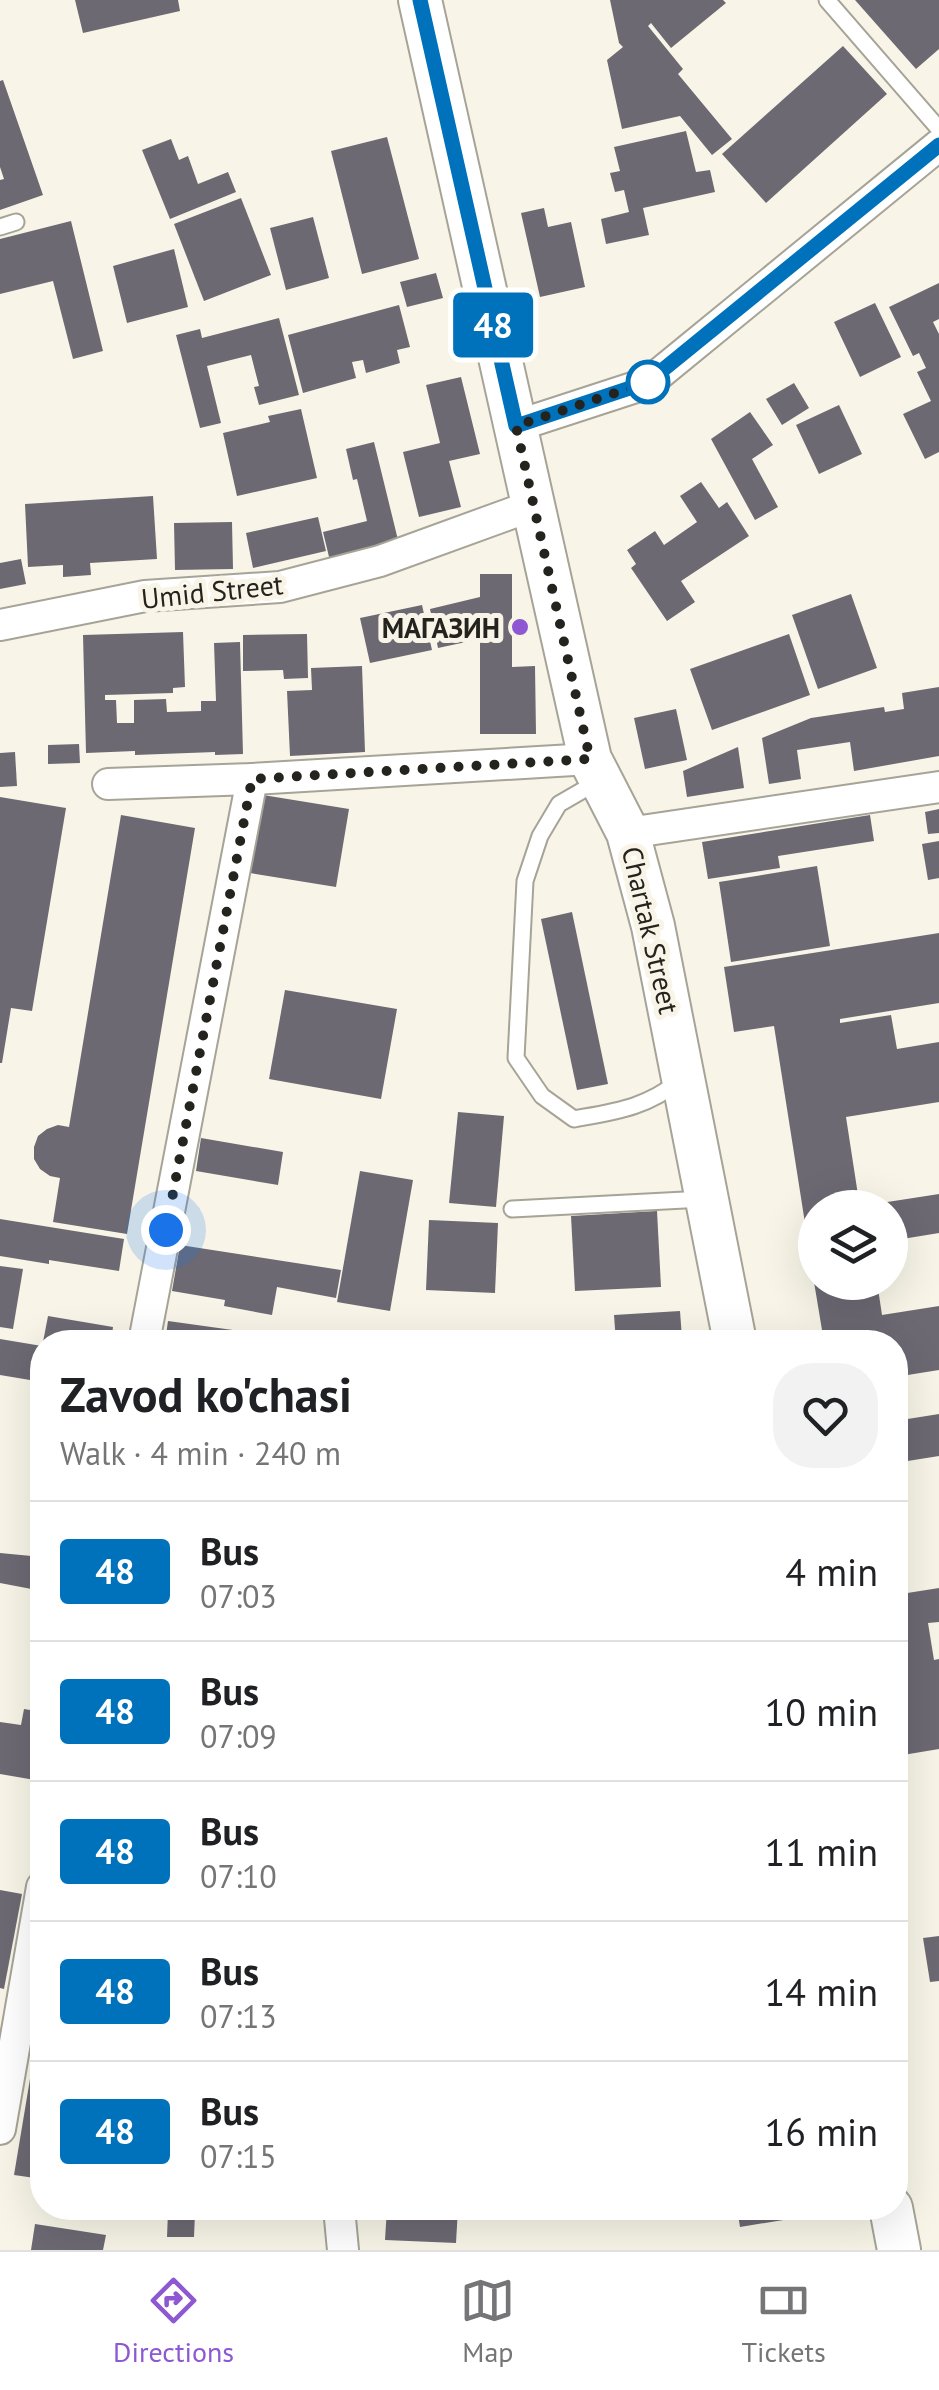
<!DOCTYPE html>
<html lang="en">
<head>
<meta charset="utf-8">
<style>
  :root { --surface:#fff; --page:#f2f2f2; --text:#202124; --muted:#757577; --line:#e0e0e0; --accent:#8d58d1 }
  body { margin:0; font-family:"PT Sans",sans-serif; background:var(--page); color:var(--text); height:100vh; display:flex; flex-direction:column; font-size:38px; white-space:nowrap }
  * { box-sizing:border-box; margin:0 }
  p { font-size:32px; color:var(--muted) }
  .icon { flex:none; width:55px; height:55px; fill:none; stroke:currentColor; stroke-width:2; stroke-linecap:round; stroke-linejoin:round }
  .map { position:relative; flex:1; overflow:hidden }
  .side { position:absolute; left:30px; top:1330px; width:878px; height:890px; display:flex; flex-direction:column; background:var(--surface); border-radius:40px; box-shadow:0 10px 40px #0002 }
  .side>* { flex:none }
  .badge { padding:0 20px; border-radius:8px; font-size:35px; line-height:65px }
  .buttons { position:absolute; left:798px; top:1190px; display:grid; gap:20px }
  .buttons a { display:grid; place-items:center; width:110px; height:110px; border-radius:50%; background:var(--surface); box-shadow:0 10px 40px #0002; font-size:50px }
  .you { position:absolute; width:50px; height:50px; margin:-25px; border:8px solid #fff; border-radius:50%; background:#1a73e8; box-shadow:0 0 0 15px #1a73e833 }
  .map>.badge { position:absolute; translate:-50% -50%; box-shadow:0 0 0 5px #fff }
  .round { display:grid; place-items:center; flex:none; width:105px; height:105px; border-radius:40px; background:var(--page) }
  .overview { display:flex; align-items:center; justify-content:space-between; height:170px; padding:0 30px }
  h1 { font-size:48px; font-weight:700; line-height:75px }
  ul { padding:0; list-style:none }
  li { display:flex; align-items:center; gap:30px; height:140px; padding:0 30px; border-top:2px solid var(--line) }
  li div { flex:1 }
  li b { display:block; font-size:38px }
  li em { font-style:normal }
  li .badge { min-width:110px; font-weight:700; text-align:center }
  .menu { display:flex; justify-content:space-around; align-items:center; height:140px; border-top:2px solid var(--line); background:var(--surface); font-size:28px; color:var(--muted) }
  .menu a { display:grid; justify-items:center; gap:5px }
  .menu .selected { color:var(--accent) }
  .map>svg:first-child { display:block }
</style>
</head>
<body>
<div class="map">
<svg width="939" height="2250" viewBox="0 0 939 2250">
  <rect width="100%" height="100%" fill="#f8f5e8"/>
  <g fill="#6c6973">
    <polygon points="75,0 178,0 180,11 83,33"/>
    <polygon points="610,0 723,0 726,3 671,48 651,23 648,26 683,69 678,74 732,139 712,155 680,116 622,129 607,60 623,47 619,43"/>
    <polygon points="855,0 939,0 939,49 916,69"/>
    <polygon points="843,46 887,94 766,203 722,154"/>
    <polygon points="3,80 43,195 0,210 0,180 4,179 0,167 0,81"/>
    <polygon points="686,131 696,172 710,170 715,192 643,208 649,235 606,244 601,219 629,212 624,190 615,192 610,173 620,171 614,147"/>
    <polygon points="387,137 419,259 362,274 331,151"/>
    <polygon points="171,139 179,160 188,156 198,184 228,172 236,192 170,219 142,150"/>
    <polygon points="241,198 271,275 204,301 174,224"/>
    <polygon points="544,208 548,227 571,222 585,287 540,297 521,213"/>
    <polygon points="313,217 329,278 286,290 270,228"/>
    <polygon points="71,221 103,351 73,359 53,281 0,294 0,239"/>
    <polygon points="174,249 188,307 127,323 113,266"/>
    <polygon points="436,273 443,298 407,307 400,282"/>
    <polygon points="939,283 939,319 933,322 939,334 939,452 925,459 903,414 931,401 917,372 926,368 919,353 913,356 889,307"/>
    <polygon points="875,303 901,357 860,377 834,322"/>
    <polygon points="399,305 410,347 397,350 400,363 366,373 363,360 352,362 356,378 303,393 288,335"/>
    <polygon points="279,318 299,395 259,405 254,387 259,386 251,355 207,366 221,423 200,428 176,335 200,329 202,338"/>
    <polygon points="461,377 480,454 449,461 461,507 419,517 403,452 440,443 426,385"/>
    <polygon points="794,383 809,408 782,425 766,399"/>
    <polygon points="839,405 862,454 819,474 796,425"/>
    <polygon points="301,409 317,478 237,496 223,433 270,422 268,416"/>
    <polygon points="750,412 773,445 752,459 778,507 755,520 711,439"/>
    <polygon points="374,442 399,544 330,561 323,532 367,521 357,479 353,480 346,449"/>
    <polygon points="701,482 719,508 727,502 749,536 681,581 695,602 667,621 631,568 636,564 627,550 655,531 664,545 697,522 680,496"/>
    <polygon points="153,496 157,559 90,563 91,575 63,577 63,565 28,567 25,504"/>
    <polygon points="318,517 326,551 253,568 246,533"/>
    <polygon points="232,522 233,569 175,570 174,523"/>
    <polygon points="21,559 26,584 0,589 0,563"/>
    <polygon points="480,574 512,574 512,667 535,666 536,734 480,734 480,639 438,648 430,609 480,597"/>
    <polygon points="851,594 877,668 818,689 792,615"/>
    <polygon points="422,605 432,650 370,663 360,618"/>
    <polygon points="183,632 185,687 173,688 173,693 105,695 105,700 116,700 117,723 134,723 134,700 166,699 167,712 201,711 201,701 216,701 214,643 240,642 243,754 215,755 215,752 135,755 135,751 86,753 83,635"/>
    <polygon points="307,634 308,678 284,679 283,670 243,671 243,635"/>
    <polygon points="789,634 810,695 712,730 690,669"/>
    <polygon points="362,666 365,752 290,756 287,691 312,690 311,668"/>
    <polygon points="939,687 939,756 854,771 850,742 797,750 801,779 769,784 762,738 811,718 884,707 885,712 904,709 902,693"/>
    <polygon points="676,709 687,760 645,769 634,718"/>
    <polygon points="79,744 80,763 48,764 48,745"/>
    <polygon points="738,747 744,788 687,797 683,771"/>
    <polygon points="15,752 17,786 0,787 0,753"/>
    <polygon points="263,795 349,809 336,887 250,873"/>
    <polygon points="0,797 66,808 32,1011 11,1008 2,1063 0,1063"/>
    <polygon points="939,809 939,833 928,834 925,812"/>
    <polygon points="121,815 195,828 127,1234 53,1222 60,1178 50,1176 40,1169 34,1159 34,1147 38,1136 47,1129 58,1125 69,1127"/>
    <polygon points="870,815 874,841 778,856 780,868 708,879 702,842"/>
    <polygon points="939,841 939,878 928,880 922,844"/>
    <polygon points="817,866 830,946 731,962 719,882"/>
    <polygon points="572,912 608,1084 577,1090 541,919"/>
    <polygon points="939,933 939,1003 840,1019 840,1023 891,1015 897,1049 939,1042 939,1102 846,1117 860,1208 815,1208 815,1273 813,1274 774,1026 734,1032 724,967"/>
    <polygon points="285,990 397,1009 381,1099 269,1079"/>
    <polygon points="458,1112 504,1116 496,1207 449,1203"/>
    <polygon points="201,1138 283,1152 278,1185 196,1171"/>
    <polygon points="360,1171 413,1180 390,1311 337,1302"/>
    <polygon points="939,1194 939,1233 890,1241 890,1208 868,1208 868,1205"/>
    <polygon points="657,1211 661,1287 575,1291 571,1216"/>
    <polygon points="0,1219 124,1239 119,1271 49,1260 49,1264 0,1256"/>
    <polygon points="429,1220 498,1223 495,1293 426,1290"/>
    <polygon points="180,1245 341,1270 336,1298 277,1287 272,1315 224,1306 225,1300 172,1291"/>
    <polygon points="0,1266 23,1269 13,1329 0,1327"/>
    <polygon points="814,1282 877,1282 882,1315 939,1306 939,1370 895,1377 895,1342 824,1342"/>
    <polygon points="680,1311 682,1338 616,1342 614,1315"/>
    <polygon points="48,1316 113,1327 111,1342 43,1342"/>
    <polygon points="168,1321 240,1331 238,1342 165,1342"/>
    <polygon points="418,1333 478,1340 477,1342 417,1342"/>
    <polygon points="0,1339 42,1346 42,1382 0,1375"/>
    <polygon points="939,1414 939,1456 895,1463 895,1421"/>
    <polygon points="0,1553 42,1557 42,1591 0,1583"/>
    <polygon points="895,1570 897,1570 901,1594 939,1588 939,1622 928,1623 934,1660 939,1659 939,1749 897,1756 895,1750"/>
    <polygon points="24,1709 42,1712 42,1735 35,1780 0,1774 0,1722 21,1725"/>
    <polygon points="0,1890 22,1894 4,1989 0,1988"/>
    <polygon points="939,1936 939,1981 930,1982 923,1938"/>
    <polygon points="36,2043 42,2044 42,2179 14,2175"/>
    <polygon points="387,2208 458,2208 456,2243 385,2240"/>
    <polygon points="737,2208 825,2208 826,2213 740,2227"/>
    <polygon points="168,2212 195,2213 194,2237 167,2237"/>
    <polygon points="35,2224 106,2235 103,2250 31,2250"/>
  </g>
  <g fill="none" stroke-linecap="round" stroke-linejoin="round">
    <defs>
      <g id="lane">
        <polyline points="827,0 939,129"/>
        <polyline points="0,227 16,222"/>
        <path d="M597,782L559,804L540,836L525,881L516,1058L542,1096L574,1119C618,1111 645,1108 681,1080"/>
        <polyline points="512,1209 704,1199"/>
      </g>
      <g id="street">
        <polyline points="516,426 648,383 939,145"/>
        <polyline points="0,625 145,596 280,587 380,561 534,505"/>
        <polyline points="108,784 252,779 590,759"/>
        <polyline points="628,833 939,787"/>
        <polyline points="144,1342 252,779"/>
        <polyline points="0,2129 42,1887"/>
        <polyline points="339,2208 343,2250"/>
      </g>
      <g id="secondary">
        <polyline points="420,0 590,759 628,833 653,926 735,1342"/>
        <polyline points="891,2208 899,2250"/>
      </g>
    </defs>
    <use href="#lane" stroke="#a6a397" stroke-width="19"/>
    <use href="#street" stroke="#a6a397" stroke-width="34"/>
    <use href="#secondary" stroke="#a6a397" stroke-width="46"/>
    <use href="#lane" stroke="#fff" stroke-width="15"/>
    <use href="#street" stroke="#fff" stroke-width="30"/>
    <use href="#secondary" stroke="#fff" stroke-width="42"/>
  </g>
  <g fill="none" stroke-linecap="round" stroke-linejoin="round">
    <defs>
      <polyline id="line" points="420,0 516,426 648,382 939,145"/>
    </defs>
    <use href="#line" stroke="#fff" stroke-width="22"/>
    <use href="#line" stroke="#0072bc" stroke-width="15"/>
    <polyline stroke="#24231e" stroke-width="10" stroke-dasharray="0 18" points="166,1230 252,779 590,759 516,426 648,382"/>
  </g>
  <circle fill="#fff" stroke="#0072bc" stroke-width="5" cx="648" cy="382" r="20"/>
  <circle fill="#8d58d1" stroke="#f8f5e8" stroke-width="4" cx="520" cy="627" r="10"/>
  <g text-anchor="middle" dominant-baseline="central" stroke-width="10" stroke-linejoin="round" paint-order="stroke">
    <g font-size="28" fill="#24231e" stroke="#f8f5e8">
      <text transform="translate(212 591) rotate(-6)">Umid Street</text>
      <text transform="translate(651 930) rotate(77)">Chartak Street</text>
    </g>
    <g font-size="28" font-weight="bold" fill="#24231e" stroke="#f8f5e8" text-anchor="end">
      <text x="500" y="627">МАГАЗИН</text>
    </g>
  </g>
</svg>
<div class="buttons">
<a><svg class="icon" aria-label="layers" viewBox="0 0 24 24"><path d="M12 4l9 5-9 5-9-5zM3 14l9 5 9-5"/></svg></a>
</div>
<div class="you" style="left:166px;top:1230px"></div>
<b class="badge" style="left:493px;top:325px;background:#0072bc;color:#fff">48</b>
<section class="side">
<div class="overview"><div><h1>Zavod ko'chasi</h1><p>Walk · 4 min · 240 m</p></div><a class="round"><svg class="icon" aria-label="heart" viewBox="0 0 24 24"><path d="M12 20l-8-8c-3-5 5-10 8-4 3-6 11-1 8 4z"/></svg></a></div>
<ul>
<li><span class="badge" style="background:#0072bc;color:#fff">48</span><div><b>Bus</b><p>07:03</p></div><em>4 min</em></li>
<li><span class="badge" style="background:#0072bc;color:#fff">48</span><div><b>Bus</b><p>07:09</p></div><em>10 min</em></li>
<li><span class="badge" style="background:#0072bc;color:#fff">48</span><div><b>Bus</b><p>07:10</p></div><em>11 min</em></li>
<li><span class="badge" style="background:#0072bc;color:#fff">48</span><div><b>Bus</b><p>07:13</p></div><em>14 min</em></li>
<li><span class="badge" style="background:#0072bc;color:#fff">48</span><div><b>Bus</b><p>07:15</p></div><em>16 min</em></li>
</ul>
</section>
</div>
<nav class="menu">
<a class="selected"><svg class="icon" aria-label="directions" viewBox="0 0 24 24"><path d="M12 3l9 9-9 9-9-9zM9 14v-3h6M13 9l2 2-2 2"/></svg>Directions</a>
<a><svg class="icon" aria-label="map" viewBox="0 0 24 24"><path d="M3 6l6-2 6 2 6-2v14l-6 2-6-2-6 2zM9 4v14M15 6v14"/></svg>Map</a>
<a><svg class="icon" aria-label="tickets" viewBox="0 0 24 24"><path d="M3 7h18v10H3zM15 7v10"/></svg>Tickets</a>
</nav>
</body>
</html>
